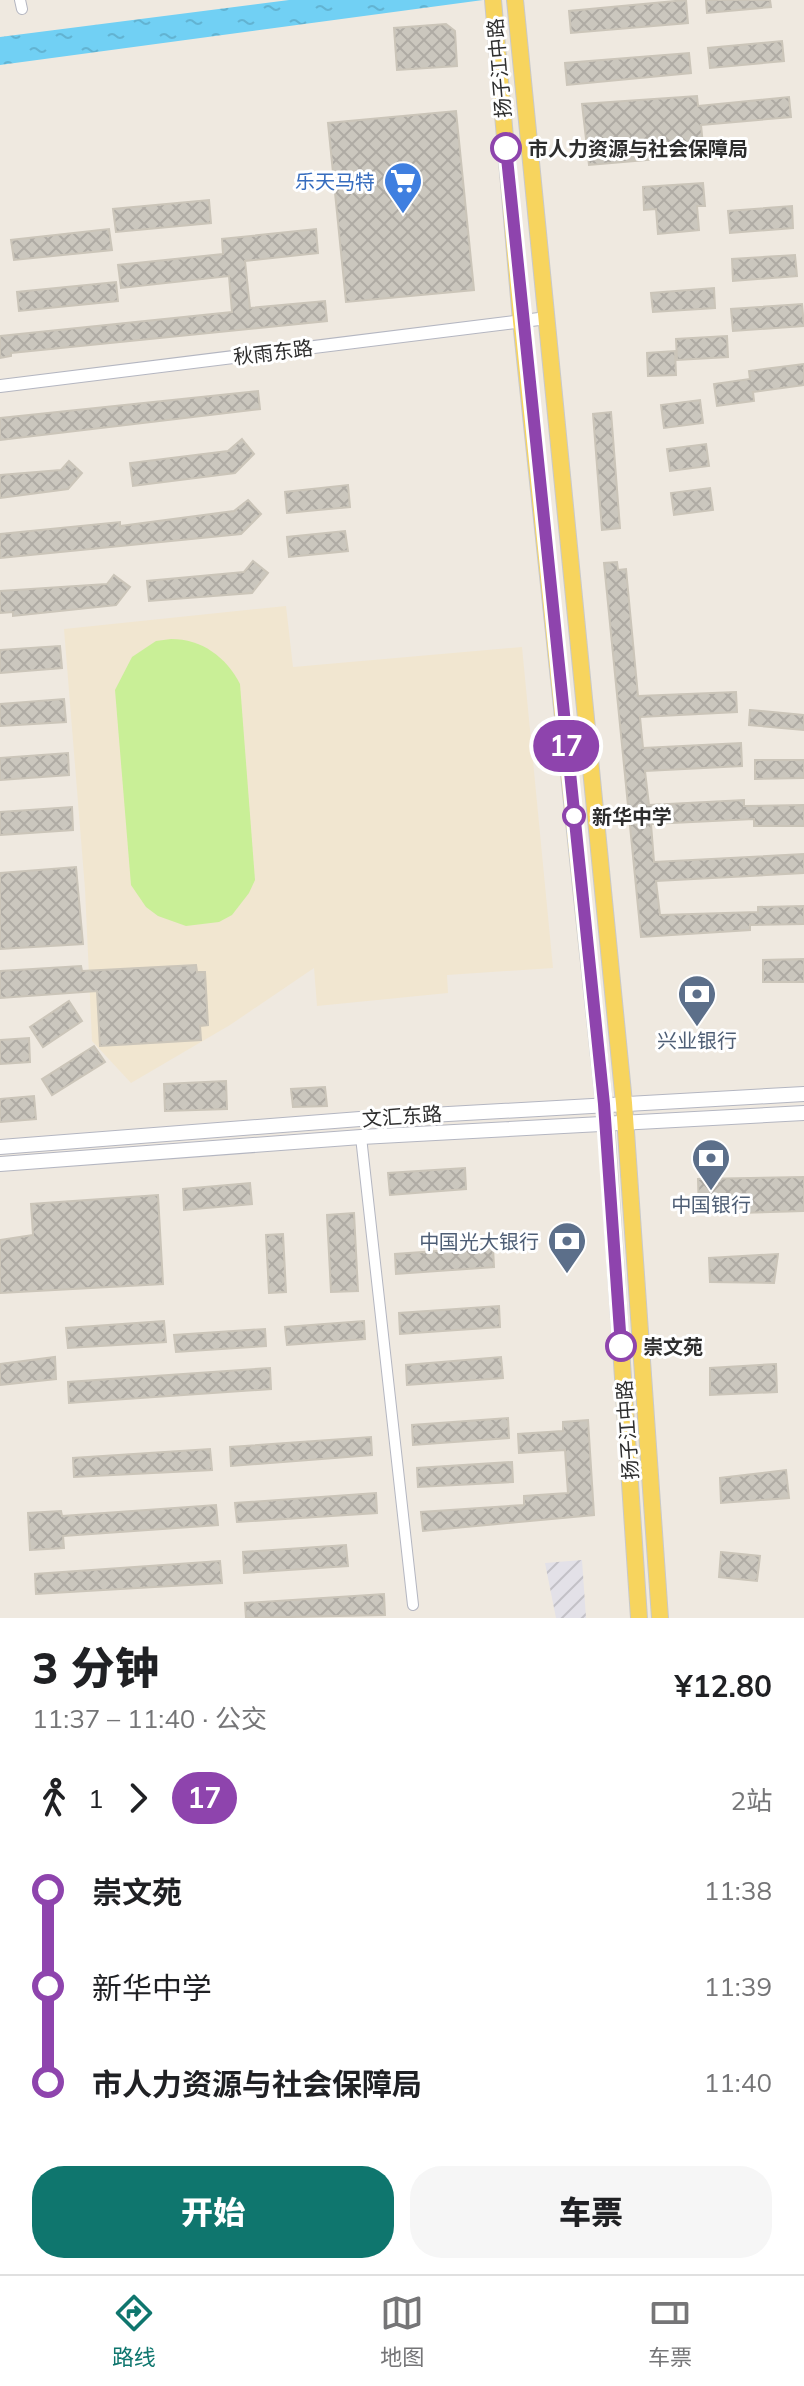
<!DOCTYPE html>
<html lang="zh">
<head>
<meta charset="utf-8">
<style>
  :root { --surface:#fff; --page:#f6f6f6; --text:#202124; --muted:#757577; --line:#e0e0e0; --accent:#0f766e }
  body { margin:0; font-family:Mulish,"Noto Sans SC",sans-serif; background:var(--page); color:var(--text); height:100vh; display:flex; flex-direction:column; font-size:30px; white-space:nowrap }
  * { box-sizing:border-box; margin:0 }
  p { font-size:26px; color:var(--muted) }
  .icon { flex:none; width:44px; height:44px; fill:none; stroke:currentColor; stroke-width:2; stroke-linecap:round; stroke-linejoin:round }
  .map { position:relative; height:1618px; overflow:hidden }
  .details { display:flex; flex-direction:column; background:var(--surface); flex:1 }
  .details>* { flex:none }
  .badge { padding:0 16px; border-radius:26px; font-size:28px; line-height:52px }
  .map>.badge { position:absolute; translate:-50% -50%; box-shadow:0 0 0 4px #fff }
  .legs { display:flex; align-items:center; gap:12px; height:88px; padding:0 32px; font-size:26px }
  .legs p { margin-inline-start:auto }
  .head { display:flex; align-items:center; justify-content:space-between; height:136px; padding:0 32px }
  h1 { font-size:44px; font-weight:800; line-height:60px }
  .primary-button { display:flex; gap:16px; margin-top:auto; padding:16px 32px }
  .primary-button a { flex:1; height:92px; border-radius:32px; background:var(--accent); color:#fff; font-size:32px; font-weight:800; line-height:92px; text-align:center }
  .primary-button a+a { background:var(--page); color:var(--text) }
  ul { padding:0 32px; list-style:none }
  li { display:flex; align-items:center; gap:28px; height:96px; font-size:30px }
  li i { display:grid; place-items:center; width:12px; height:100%; margin:0 10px; background:currentColor }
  li i::after { content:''; width:20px; height:20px; margin:-10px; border:6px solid; border-radius:50%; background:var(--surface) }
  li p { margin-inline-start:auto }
  li:first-child i { background:linear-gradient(#0000 50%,currentColor 0) }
  li:last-child i { background:linear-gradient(currentColor 50%,#0000 0) }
  .menu { display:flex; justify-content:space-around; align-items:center; height:112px; border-top:2px solid var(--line); background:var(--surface); font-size:22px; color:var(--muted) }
  .menu a { display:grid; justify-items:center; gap:4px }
  .menu .current { color:var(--accent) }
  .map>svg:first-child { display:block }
</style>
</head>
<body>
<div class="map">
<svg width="804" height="1618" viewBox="0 0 804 1618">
  <defs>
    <pattern id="industrial-furrows" width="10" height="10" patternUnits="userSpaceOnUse" patternTransform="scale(2)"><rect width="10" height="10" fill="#e3e1e8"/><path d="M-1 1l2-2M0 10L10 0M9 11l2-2" fill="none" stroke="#c3c1c7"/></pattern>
    <pattern id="water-ripples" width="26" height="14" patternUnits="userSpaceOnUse" patternTransform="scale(2)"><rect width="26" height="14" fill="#71d0f4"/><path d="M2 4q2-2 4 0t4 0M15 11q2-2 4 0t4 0" fill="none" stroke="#62b3d2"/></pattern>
    <pattern id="building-cross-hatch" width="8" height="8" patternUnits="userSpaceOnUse" patternTransform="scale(2)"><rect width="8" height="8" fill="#cbc7be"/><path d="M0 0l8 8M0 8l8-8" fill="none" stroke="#afaba4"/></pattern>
  </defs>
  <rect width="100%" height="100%" fill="#efe9e0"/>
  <polygon fill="url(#industrial-furrows)" points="582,1560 586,1618 556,1618 545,1563"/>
  <polygon fill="#f1e6d0" points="286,606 293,667 522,647 553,968 447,975 448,993 317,1006 314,968 230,1025 131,1083 92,1041 85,889 64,629"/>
  <path fill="#c9ef97" d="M171,639C202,639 226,657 240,684L255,880L249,893L232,915L219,922L186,926L158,916L146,907L131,885L115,690L132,657L156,641Z"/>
  <polygon fill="url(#water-ripples)" points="289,0 483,0 0,65 0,37"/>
  <g fill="url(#building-cross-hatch)" stroke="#cbc5b9" stroke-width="2">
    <polygon points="686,0 688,23 571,33 569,11"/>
    <polygon points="706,0 770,0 771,7 707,13"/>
    <polygon points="446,24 455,31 457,66 397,70 394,28"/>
    <polygon points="782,41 784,61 710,68 708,48"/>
    <polygon points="689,53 691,73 567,85 565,63"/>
    <polygon points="697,96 698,106 789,97 791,117 701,125 704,155 589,165 582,104"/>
    <polygon points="456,111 474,290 346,302 328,123"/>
    <polygon points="703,183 705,206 697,206 699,230 658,234 656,209 644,210 643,187"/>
    <polygon points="209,200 211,223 116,232 113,209"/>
    <polygon points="792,206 793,228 730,233 728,211"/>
    <polygon points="109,229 112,250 14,260 11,240"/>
    <polygon points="316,229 318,253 245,261 250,308 325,301 327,321 11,353 11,356 0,358 0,336 232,312 229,276 121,288 118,265 223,254 222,239"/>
    <polygon points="795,255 797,276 733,281 732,259"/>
    <polygon points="116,282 118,301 19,311 17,292"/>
    <polygon points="714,288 715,308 653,312 651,293"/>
    <polygon points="802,304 804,326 733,331 731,309"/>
    <polygon points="727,336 728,357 677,360 676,339"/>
    <polygon points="675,351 676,375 648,376 647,353"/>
    <polygon points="804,364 804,385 753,392 754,401 717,406 714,384 750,379 749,371"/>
    <polygon points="258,391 260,409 0,440 0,418"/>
    <polygon points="700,400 703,423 664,428 661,405"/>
    <polygon points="611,412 620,528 602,530 593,414"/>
    <polygon points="242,439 254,454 235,473 133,486 130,463 228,451"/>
    <polygon points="706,444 709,466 670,471 667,449"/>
    <polygon points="69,461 82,473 68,489 0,498 0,475 61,470"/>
    <polygon points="348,485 350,507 287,513 285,492"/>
    <polygon points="710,488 713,510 674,515 671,493"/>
    <polygon points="248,500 261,514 241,534 0,558 0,534 120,522 120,526 234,511"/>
    <polygon points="345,531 348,551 289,557 287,537"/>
    <polygon points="253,561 268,573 252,593 149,601 147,581 244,572"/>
    <polygon points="617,562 618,570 626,569 638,696 736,692 737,712 640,717 643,748 741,743 742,766 645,771 649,805 744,800 744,806 804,805 804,826 754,826 754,819 651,824 654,862 804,854 804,873 656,881 660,915 758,912 758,907 804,906 804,924 750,925 750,930 641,937 604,563"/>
    <polygon points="114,575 130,587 116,605 13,616 13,612 0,613 0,591 107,584"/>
    <polygon points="60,646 62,668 0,673 0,650"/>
    <polygon points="64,699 66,722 0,726 0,704"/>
    <polygon points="750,710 804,715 804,730 749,725"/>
    <polygon points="68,753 69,775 0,780 0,758"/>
    <polygon points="755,760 804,760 804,778 755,779"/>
    <polygon points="72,807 73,830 0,835 0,812"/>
    <polygon points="76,867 83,944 0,949 0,873"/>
    <polygon points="804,959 804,982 763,982 763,960"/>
    <polygon points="196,965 197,972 205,972 208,1025 200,1026 201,1040 100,1046 97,991 0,998 0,971 81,966 82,971"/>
    <polygon points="69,1001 82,1021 43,1047 30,1027"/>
    <polygon points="29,1038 30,1062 0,1064 0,1040"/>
    <polygon points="94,1046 105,1062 52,1095 42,1079"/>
    <polygon points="226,1081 227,1109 165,1111 164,1084"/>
    <polygon points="325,1087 327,1106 293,1107 291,1089"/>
    <polygon points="34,1096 36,1119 0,1122 0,1099"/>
    <polygon points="465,1168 466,1189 390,1195 388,1173"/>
    <polygon points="804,1177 804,1211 699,1214 698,1179"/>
    <polygon points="250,1183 252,1204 184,1210 183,1189"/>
    <polygon points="158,1195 163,1284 0,1293 0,1240 33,1235 31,1204"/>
    <polygon points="354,1213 358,1291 331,1292 327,1215"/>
    <polygon points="283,1234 286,1292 269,1293 266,1235"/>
    <polygon points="493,1247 494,1267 396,1274 395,1254"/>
    <polygon points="778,1254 774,1283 710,1282 709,1258"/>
    <polygon points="499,1306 500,1327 400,1334 399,1313"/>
    <polygon points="164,1321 166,1342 68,1348 66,1328"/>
    <polygon points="364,1321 365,1339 287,1345 285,1327"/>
    <polygon points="265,1329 266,1346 176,1352 174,1335"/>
    <polygon points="55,1357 56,1379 0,1385 0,1364"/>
    <polygon points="501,1357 503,1378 407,1385 406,1365"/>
    <polygon points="776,1364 777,1392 710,1395 710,1368"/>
    <polygon points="270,1368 271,1389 69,1403 68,1382"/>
    <polygon points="508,1418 509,1438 413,1445 412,1425"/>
    <polygon points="588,1420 594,1515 423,1531 421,1512 524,1505 524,1496 568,1493 565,1450 519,1453 518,1434 563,1431 563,1422"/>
    <polygon points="371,1437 372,1455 231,1466 230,1447"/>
    <polygon points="210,1449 212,1470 74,1477 73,1458"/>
    <polygon points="512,1462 513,1482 418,1487 417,1468"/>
    <polygon points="786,1470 789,1498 721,1503 720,1478"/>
    <polygon points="376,1493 377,1513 237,1522 235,1503"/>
    <polygon points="216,1505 218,1525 63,1536 64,1548 30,1550 28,1513 61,1511 62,1516"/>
    <polygon points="346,1545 348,1566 244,1573 243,1552"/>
    <polygon points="721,1552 760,1556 757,1581 719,1577"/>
    <polygon points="220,1561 222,1583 36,1594 35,1574"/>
    <polygon points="384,1594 385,1615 246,1618 245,1603"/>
  </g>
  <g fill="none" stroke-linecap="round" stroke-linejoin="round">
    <defs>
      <g id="minor">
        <polyline points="20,0 22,9"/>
        <polyline points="361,1137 413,1605"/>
      </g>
      <polyline id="tertiary" points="0,386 547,318"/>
      <g id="secondary">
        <polyline points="0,1147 360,1119 804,1094"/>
        <polyline points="0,1164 361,1137 804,1113"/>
      </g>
      <g id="primary">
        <polyline points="493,0 521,321 606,1123 639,1618"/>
        <polyline points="515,0 624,1103 660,1618"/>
      </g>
    </defs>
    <use href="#minor" stroke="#b4b6c1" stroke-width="12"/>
    <use href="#tertiary" stroke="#b4b6c1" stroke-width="14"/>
    <use href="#secondary" stroke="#b4b6c1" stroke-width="16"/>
    <use href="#primary" stroke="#c9c9c9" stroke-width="18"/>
    <use href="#minor" stroke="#fff" stroke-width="10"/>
    <use href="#tertiary" stroke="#fff" stroke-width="12"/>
    <use href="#secondary" stroke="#fff" stroke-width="14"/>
    <use href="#primary" stroke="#f7d45e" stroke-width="16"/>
  </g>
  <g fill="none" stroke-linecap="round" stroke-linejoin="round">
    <defs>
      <polyline id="line-1" points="506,148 604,1104 621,1346"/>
    </defs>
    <use href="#line-1" stroke="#fff" stroke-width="18"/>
    <use href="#line-1" stroke="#8e44ad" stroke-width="12"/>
  </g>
  <defs>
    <symbol id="supermarket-pin" viewBox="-11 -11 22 30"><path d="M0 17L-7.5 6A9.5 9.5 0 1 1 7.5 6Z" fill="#3f7fe0" stroke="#fff"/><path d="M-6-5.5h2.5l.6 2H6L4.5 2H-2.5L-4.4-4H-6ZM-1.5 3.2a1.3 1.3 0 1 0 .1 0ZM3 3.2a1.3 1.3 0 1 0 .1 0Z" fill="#fff"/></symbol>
    <symbol id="bank-pin" viewBox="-11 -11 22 30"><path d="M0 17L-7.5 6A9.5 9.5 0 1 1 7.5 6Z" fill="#5c6f8a" stroke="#fff"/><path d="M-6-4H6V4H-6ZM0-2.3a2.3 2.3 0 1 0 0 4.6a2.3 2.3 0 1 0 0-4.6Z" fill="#fff"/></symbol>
  </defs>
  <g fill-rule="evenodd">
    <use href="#supermarket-pin" x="381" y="159" width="44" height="60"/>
    <use href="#bank-pin" x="675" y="972" width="44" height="60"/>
    <use href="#bank-pin" x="689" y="1136" width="44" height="60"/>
    <use href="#bank-pin" x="545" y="1219" width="44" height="60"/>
  </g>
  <g fill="#fff" stroke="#8e44ad" stroke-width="4">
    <circle cx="506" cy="148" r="14"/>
    <circle cx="574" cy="816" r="10"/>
    <circle cx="621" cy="1346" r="14"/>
  </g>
  <g text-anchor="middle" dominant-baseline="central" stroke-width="6" stroke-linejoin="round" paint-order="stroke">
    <g font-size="20" fill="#2e2e2e" stroke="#fff">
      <text transform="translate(499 68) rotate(-95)">扬子江中路</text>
      <text transform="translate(273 352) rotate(-7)">秋雨东路</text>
      <text transform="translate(402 1116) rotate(-4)">文汇东路</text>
      <text transform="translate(627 1430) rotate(-94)">扬子江中路</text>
    </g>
    <g font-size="20" font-weight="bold" fill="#2e2e2e" stroke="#fff" text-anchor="start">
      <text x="528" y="148">市人力资源与社会保障局</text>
      <text x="592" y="816">新华中学</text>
      <text x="643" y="1346">崇文苑</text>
    </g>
    <g font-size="20" fill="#366cbe" stroke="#fff" text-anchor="end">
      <text x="375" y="181">乐天马特</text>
    </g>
    <g font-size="20" fill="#4e5e75" stroke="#fff">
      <text x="697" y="1040">兴业银行</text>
      <text x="711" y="1204">中国银行</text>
      <text x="539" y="1241" text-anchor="end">中国光大银行</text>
    </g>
  </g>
</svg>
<b class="badge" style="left:566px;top:746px;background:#8e44ad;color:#fff">17</b>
</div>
<section class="details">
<div class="head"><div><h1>3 分钟</h1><p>11:37 – 11:40 · 公交</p></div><b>¥12.80</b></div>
<div class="legs"><svg class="icon" aria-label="walk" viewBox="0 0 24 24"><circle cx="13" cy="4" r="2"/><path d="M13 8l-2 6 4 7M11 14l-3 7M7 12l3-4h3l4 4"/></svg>1<svg class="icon" aria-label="forward" viewBox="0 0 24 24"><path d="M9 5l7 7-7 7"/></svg><b class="badge" style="background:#8e44ad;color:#fff">17</b><p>2站</p></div>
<ul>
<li><i style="color:#8e44ad"></i><b>崇文苑</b><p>11:38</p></li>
<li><i style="color:#8e44ad"></i><span>新华中学</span><p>11:39</p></li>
<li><i style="color:#8e44ad"></i><b>市人力资源与社会保障局</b><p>11:40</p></li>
</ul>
<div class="primary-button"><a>开始</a><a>车票</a></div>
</section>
<nav class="menu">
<a class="current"><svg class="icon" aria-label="directions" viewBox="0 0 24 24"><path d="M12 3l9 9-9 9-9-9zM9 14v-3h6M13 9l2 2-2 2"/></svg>路线</a>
<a><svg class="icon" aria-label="map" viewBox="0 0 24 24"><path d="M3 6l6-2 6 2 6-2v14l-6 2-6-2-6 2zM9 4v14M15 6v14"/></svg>地图</a>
<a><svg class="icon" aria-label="tickets" viewBox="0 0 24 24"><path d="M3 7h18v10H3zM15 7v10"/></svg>车票</a>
</nav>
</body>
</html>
